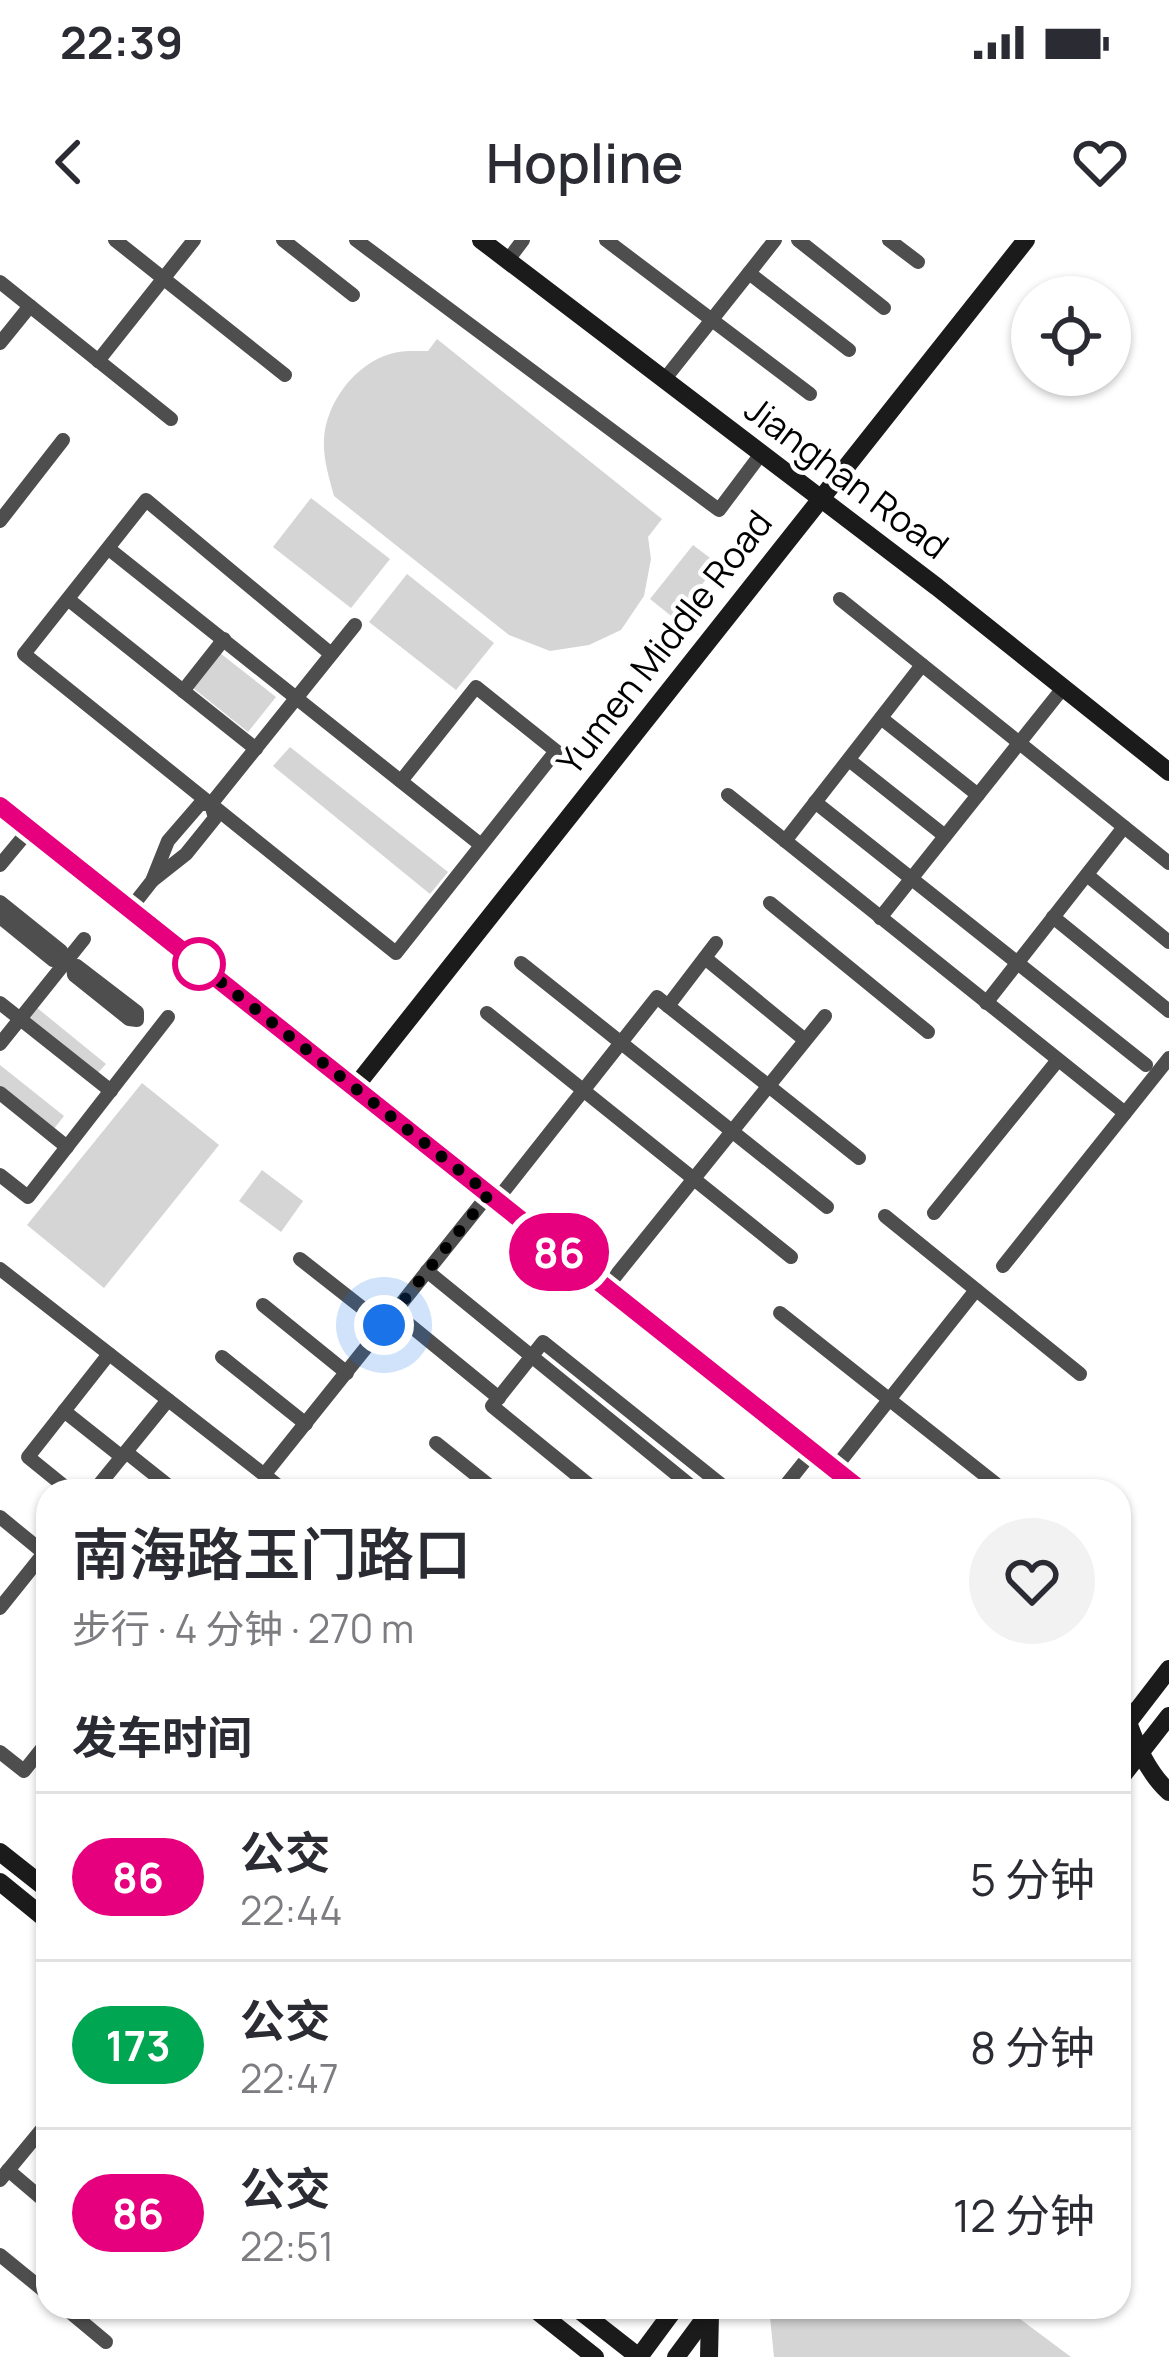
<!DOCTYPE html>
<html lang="zh">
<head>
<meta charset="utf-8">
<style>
  :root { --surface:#fff; --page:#f2f2f3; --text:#2b2b33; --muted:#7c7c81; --line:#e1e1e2 }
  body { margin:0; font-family:Manrope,"Noto Sans SC",sans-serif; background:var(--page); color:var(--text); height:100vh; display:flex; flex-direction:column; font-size:45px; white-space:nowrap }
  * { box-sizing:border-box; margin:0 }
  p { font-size:39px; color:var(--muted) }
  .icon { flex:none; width:66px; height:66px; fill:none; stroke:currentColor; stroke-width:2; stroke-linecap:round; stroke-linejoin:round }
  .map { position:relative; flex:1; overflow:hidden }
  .side { position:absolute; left:36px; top:1239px; width:1095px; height:840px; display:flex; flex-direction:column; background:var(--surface); border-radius:36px; box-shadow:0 3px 9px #0004 }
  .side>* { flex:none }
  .badge { padding:0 24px; border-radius:39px; font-size:42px; line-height:78px }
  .fabs { position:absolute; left:1011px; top:36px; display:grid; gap:24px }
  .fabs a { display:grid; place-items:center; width:120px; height:120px; border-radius:50%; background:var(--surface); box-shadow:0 3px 9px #0004; font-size:60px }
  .you { position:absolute; width:60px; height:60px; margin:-30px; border:9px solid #fff; border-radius:50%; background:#1a73e8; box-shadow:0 0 0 18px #1a73e833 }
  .map>.badge { position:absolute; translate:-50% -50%; box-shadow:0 0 0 6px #fff }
  h2 { padding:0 36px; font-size:45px; line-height:108px }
  .round { display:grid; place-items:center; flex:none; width:126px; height:126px; border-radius:63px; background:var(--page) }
  .head { display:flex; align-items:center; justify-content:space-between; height:204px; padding:0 36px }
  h1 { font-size:57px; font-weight:600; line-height:90px }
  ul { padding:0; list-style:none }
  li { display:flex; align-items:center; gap:36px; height:168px; padding:0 36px; border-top:3px solid var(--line) }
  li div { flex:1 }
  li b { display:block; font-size:45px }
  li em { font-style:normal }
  li .badge { min-width:132px; font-weight:700; text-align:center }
  .status { display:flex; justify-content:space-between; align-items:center; height:84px; padding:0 60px; background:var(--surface); direction:ltr }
  .status svg { height:33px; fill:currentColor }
  header { display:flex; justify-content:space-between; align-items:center; height:156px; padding:0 36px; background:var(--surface); font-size:54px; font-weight:600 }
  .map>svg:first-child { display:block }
</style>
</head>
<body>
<div class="status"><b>22:39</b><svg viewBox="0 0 49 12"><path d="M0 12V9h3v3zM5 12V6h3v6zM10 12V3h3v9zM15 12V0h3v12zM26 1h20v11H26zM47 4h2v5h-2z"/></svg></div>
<header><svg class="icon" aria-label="back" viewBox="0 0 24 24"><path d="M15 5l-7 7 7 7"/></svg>Hopline<svg class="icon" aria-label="heart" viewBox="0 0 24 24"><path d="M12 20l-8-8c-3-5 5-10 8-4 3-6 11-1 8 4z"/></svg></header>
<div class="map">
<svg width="1169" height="2117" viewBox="0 0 1169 2117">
  <rect width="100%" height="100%" fill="#fff"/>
  <g fill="#d5d5d5">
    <path d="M437,99L662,279L648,297L651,319L644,356L621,390L589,405L550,411L509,395L334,256C329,237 323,219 324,199C326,163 355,124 390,114C401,110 417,111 428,111Z"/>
    <polygon points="311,258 390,319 351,368 273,307"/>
    <polygon points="693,305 718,324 675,379 650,359"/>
    <polygon points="407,334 494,403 456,450 369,382"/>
    <polygon points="220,413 276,457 248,492 193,448"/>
    <polygon points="290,507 448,632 430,654 273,526"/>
    <polygon points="36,767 106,824 95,836 26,779"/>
    <polygon points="0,825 64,876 53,890 0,847"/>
    <polygon points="142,843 219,905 104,1048 27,985"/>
    <polygon points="262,930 303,961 281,992 239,961"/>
    <polygon points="769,2067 1014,2067 1016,2076 1071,2117 774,2117"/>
  </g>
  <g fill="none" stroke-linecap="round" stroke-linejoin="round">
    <g stroke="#4e4e4e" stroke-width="14">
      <polyline points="115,0 285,135"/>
      <polyline points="283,0 353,55"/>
      <polyline points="356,0 719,270 761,214"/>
      <polyline points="606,0 810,154"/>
      <polyline points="798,0 884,68"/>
      <polyline points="889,0 918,22"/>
      <polyline points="508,20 523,0"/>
      <polyline points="749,33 849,110"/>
      <polyline points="0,42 171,179"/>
      <polyline points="0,103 30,66"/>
      <polyline points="98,121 194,0"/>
      <polyline points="664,140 775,0"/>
      <polyline points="0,281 63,200"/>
      <polyline points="109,309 481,605"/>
      <polyline points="840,359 1169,623"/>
      <polyline points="69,360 256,509"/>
      <polyline points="331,414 146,260 24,414 396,713 556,511 476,447 401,541"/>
      <polyline points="183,451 224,399"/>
      <polyline points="881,478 978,555"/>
      <polyline points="849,520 945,596"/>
      <polyline points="728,555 1125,873"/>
      <polyline points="815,562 1146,825"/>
      <polyline points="785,601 922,425"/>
      <polyline points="0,625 30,589"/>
      <polyline points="1087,635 1169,702"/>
      <polyline points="153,640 186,614 215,578 211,564"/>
      <polyline points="0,662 61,711 62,720 53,720 0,677"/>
      <polyline points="770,663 928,792"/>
      <polyline points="130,669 152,641 168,601 200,564 211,564 355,385"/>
      <polyline points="1053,677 1169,771"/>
      <polyline points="880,678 1063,448"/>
      <polyline points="705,718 805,800"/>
      <polyline points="521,723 827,967"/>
      <polygon points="77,726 137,772 137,780 129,779 74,735 73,727"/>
      <polyline points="0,763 111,851"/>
      <polyline points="986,763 1124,587"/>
      <polyline points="668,766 859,918"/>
      <polyline points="487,773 791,1017"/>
      <polyline points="0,804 84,699"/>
      <polyline points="0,853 67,907"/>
      <polyline points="0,935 28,957 168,777"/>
      <polyline points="496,961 657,757 668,766 716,703"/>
      <polyline points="934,973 1058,820"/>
      <polyline points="885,976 1080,1134"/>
      <polyline points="300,1019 384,1085"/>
      <polyline points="1003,1026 1169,818"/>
      <polyline points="0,1029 285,1251"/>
      <polyline points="427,1031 697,1251"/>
      <polyline points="605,1049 825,776"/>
      <polyline points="263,1065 347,1133"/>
      <polyline points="395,1073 499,1158"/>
      <polyline points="780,1073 996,1244"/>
      <polyline points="222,1117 306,1184"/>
      <polyline points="64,1171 122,1217"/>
      <polyline points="436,1203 496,1251"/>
      <polyline points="126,1212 175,1251"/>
      <polyline points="835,1228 976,1050"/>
      <polyline points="264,1235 489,954"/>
      <polyline points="594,1249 492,1166 543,1102 729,1251"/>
      <polyline points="70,1251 28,1217 109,1114"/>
      <polyline points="94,1251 168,1160"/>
      <polyline points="781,1251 813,1211"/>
      <polyline points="0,1277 44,1313"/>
      <polyline points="0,1368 48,1308"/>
      <polyline points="0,1512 24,1531 48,1501"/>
      <polyline points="8,1930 48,1964"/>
      <polyline points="0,1940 48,1882"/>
      <polyline points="0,2015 48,2054"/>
      <polyline points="64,2067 106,2102"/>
    </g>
    <g stroke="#1b1b1b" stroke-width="18">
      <polyline points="481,0 937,347 1169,532"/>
      <polyline points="0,565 862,1251"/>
      <polyline points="355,847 1026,0"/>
      <path d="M1119,1458C1125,1467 1125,1475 1129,1485C1138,1510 1150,1535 1169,1552"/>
      <polyline points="1119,1494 1169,1429"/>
      <polyline points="1119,1540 1169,1476"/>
      <polyline points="0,1612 48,1650"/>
      <polyline points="0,1642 48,1681"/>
      <polyline points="532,2067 595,2117"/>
      <polyline points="575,2067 639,2117"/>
      <polyline points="639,2117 676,2067"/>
      <polyline points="676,2117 713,2067"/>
      <polyline points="709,2117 710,2074"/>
    </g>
  </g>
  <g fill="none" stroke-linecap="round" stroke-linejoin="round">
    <defs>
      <polyline id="line" points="0,566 862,1251"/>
    </defs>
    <use href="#line" stroke="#fff" stroke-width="27"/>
    <use href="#line" stroke="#e6007e" stroke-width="18"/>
    <polyline stroke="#000" stroke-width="12" stroke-dasharray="0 21.6" points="199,724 193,720 489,954 384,1085"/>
  </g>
  <circle fill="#fff" stroke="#e6007e" stroke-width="6" cx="199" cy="724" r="24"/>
  <g text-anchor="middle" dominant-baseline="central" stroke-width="9" stroke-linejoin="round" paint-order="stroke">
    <g font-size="36" fill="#000" stroke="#fff">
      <text transform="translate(847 237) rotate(37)">Jianghan Road</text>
      <text transform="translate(664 402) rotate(-52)">Yumen Middle Road</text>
    </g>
  </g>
</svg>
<div class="fabs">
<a><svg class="icon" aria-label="locate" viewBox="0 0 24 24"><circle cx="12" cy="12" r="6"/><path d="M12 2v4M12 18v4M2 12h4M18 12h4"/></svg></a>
</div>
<div class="you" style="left:384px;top:1085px"></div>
<b class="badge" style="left:559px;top:1012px;background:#e6007e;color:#fff">86</b>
<section class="side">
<div class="head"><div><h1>南海路玉门路口</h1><p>步行 · 4 分钟 · 270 m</p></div><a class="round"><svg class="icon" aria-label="heart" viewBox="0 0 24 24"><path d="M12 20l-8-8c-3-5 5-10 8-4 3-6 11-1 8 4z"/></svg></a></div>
<h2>发车时间</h2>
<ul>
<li><span class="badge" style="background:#e6007e;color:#fff">86</span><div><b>公交</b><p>22:44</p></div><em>5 分钟</em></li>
<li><span class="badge" style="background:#00a651;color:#fff">173</span><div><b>公交</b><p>22:47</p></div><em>8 分钟</em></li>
<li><span class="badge" style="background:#e6007e;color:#fff">86</span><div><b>公交</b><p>22:51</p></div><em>12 分钟</em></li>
</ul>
</section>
</div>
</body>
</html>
